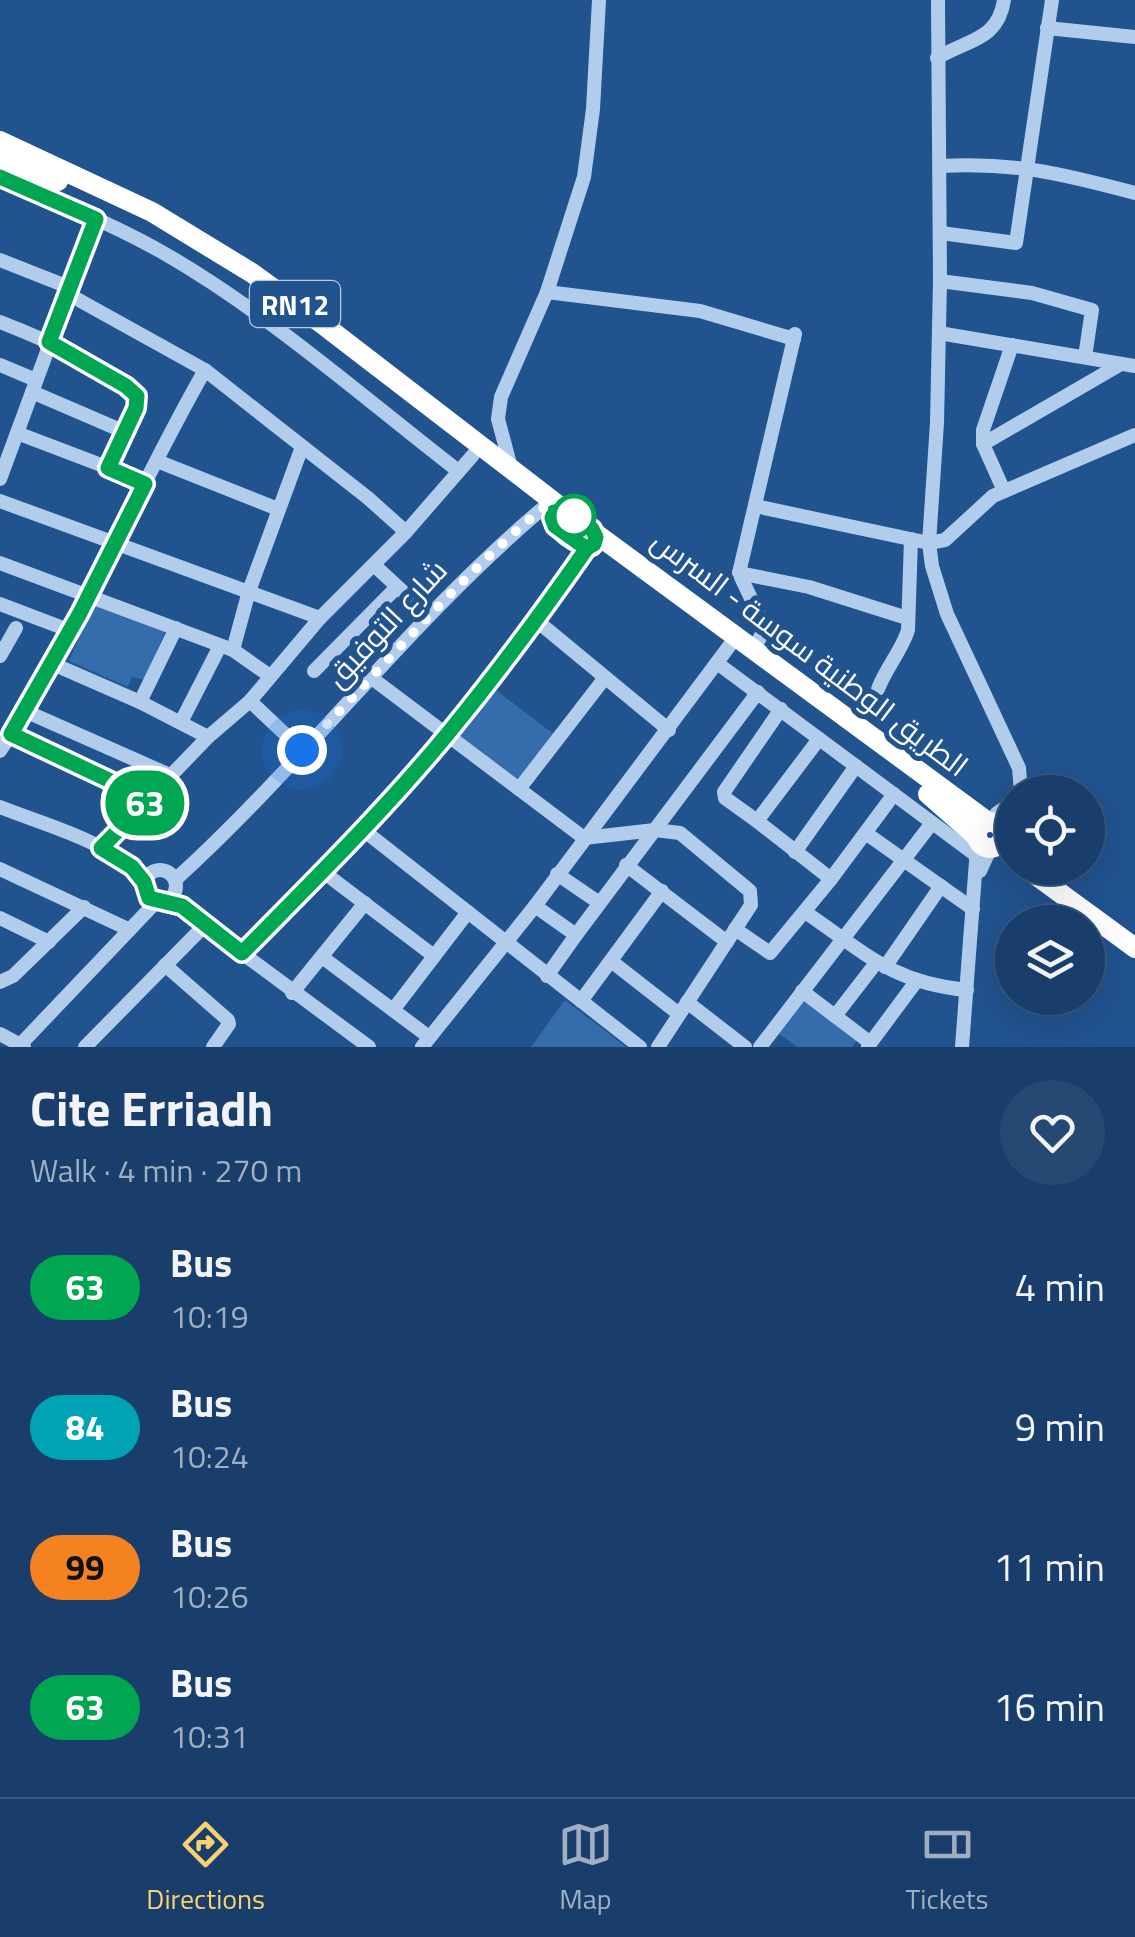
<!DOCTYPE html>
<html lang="en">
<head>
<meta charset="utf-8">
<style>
  :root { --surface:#193e6b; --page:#264973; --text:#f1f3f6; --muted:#9faec1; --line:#37577e; --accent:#f8d173 }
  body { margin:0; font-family:"Titillium Web",Cairo,sans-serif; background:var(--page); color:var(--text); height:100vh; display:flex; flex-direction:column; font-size:38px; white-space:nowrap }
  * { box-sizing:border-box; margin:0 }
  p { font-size:32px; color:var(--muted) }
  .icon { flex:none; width:55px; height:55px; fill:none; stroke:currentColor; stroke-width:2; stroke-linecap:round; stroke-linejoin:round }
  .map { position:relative; height:1047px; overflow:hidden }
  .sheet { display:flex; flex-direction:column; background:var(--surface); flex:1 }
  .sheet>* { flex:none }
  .badge { padding:0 20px; border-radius:32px; font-size:35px; line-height:65px }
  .tools { position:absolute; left:995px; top:775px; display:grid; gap:20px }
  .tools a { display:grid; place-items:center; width:110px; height:110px; border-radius:50%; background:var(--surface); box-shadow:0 10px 40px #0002,0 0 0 2px var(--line); font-size:50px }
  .you { position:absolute; width:50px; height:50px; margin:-25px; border:8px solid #fff; border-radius:50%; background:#1a73e8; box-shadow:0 0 0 15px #1a73e833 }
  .map>.badge { position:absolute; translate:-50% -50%; box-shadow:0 0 0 5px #fff }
  .round { display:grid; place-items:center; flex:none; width:105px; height:105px; border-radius:52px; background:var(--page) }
  .overview { display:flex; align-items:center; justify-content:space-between; height:170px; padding:0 30px }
  h1 { font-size:48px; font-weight:700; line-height:75px }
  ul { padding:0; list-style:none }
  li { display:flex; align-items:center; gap:30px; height:140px; padding:0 30px }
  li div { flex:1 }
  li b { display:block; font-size:38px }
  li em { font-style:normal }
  li .badge { min-width:110px; font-weight:700; text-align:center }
  .menu { display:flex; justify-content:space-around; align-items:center; height:140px; border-top:2px solid var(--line); background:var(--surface); font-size:28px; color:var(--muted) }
  .menu a { display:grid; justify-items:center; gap:5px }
  .menu .active { color:var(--accent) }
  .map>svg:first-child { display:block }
</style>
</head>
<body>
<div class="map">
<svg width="1135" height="1047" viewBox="0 0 1135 1047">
  <rect width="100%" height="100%" fill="#21538f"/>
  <g fill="#356dac">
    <polygon points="94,603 165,632 145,680 132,677 128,687 69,661"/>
    <polygon points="492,687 555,735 519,783 461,737 459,725"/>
    <polygon points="802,998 858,1039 852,1047 797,1047 777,1032"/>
    <polygon points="565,1000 626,1047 531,1047"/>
  </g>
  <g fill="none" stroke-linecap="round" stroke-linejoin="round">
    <g stroke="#b2cdec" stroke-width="14">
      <polyline points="938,0 940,281 937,423 929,543 932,566 947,614 1019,768 1021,792"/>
      <polyline points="1047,28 1135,37"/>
      <path d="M937,58C969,39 998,40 1004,0"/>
      <path d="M941,166C1017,162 1063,174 1135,193"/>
      <path d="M0,177C56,202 114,224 167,255C269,314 364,398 457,470"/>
      <polyline points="941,233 1016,243 1052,0"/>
      <polyline points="0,260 71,288"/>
      <polyline points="940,281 1032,293 1092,310 1085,357"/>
      <polyline points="547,292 700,311 794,339"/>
      <polyline points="68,294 205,370 368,498 406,532"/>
      <path d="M0,322C31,334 123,372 138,400L109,468L17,433"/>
      <polyline points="939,333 1135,366"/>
      <polyline points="0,365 36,380"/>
      <polyline points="32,392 125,432"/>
      <polyline points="983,444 1121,364"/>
      <polyline points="157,461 278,509"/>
      <polyline points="507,467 509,460 498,419 501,397 547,292 584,177 593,109 599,0"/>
      <polyline points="109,468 145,484"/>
      <polyline points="0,479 96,219"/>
      <polyline points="1004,491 983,444 983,430 1012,345"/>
      <polyline points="0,501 320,618"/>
      <polyline points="755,506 929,543 945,540 993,496 1135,435"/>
      <polyline points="0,563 233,650 270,676"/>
      <polyline points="374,565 429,616"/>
      <polyline points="739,573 809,587 907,618"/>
      <polyline points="0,604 71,631"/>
      <polyline points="537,621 669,730"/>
      <polyline points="754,649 765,628 739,573 795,334"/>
      <polyline points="233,650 249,591 302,447"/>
      <polyline points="0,656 16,628"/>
      <polyline points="717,663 977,856"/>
      <polyline points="53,664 140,702 208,737"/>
      <polyline points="314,671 396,588"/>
      <polyline points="373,679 584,838 655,830 680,833 750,891 751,905 658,1047"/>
      <path d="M878,689C886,668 903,648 908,630L911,539"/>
      <polyline points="250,701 302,750"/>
      <polyline points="140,702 176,628"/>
      <polyline points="25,711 172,776"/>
      <polyline points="181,722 220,646"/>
      <polyline points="11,734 149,799"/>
      <polyline points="819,739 757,821 831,879 894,794"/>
      <path d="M0,751C80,630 133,495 205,370"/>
      <polyline points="519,789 604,679"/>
      <path d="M0,807C47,826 112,841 144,882"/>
      <polyline points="757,821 725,798 724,792 781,709"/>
      <polyline points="991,822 997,813 1012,803"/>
      <polyline points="362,829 640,1047"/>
      <polyline points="1003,832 1012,820"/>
      <polyline points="867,834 973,909"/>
      <polyline points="101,848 208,737 250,701 320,618 406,532 473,455"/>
      <polyline points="795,852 856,766"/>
      <polyline points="626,865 727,942"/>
      <polyline points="0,869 128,929"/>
      <circle cx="160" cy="886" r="16"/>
      <polyline points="322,871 434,956"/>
      <polyline points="980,871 990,849"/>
      <polyline points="557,874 598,902"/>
      <path d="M175,880C304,763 409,621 543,508"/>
      <path d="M165,901L182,906L242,953C311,882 380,811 445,736C497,677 542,612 587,548"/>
      <polyline points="535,906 576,935 758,692"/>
      <path d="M805,912C864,952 892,983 967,990"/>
      <polyline points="0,918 49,942"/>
      <polyline points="735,929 770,953 831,879"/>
      <polyline points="242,953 369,1047"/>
      <polyline points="322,957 429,1037"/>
      <polyline points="611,961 679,1014"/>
      <polyline points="165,965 228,1020 229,1024 213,1047"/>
      <polyline points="885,967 941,886"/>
      <polyline points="547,976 576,935"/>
      <polyline points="0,982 13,976 84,907"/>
      <polyline points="802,991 868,1041 868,1047"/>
      <polyline points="292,993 365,903"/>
      <polyline points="581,1001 662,891"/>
      <polyline points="687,1002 745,1047"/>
      <polyline points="393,1010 468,912"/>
      <polyline points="835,1016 876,963"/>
      <polyline points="0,1034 24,1047"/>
      <polyline points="869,1045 915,983"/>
      <polyline points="18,1047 157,901"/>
      <polyline points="85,1047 206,924"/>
      <polyline points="422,1047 535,906 730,645"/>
      <polyline points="760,1047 932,823"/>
      <polyline points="962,1047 977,848"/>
    </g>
    <g stroke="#fff" stroke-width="20">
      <polyline points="0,141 152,212 252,273 325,326 563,509"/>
      <polyline points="0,156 58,181"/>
      <path d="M563,509L592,529L596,537L592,547C577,547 554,531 552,515Z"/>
      <polyline points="595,533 988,822"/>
      <polyline points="928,794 977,837"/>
      <circle cx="990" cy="835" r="13"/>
      <polyline points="1026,868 1135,948"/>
    </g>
  </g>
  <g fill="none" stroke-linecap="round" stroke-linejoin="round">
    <defs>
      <path id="line" d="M0,177L96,219L49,342L126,386L137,396L136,408L108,468L145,484L80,613L11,734L149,799L101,848L132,867L144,882L149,898L182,906L242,953C313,881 386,809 450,731C499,671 544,610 587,548L594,544L596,537L592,529L566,511L554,512L552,518L555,526L583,546"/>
    </defs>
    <use href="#line" stroke="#fff" stroke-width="22"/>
    <use href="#line" stroke="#00a651" stroke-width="15"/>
    <path stroke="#fff" stroke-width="10" stroke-dasharray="0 18" d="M302,750C382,669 455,581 543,508L574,516"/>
  </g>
  <circle fill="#fff" stroke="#00a651" stroke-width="5" cx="574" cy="516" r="20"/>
  <g text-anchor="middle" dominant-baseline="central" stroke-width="10" stroke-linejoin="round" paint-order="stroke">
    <rect fill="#21538f" stroke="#bccbdd" stroke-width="2.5" x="250" y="281" width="90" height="46" rx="8"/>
    <g font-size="28" font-weight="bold" fill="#fff">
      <text x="295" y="304">RN12</text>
    </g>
    <g font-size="30" fill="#fff" stroke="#21538f">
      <text transform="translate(386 623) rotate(-47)">شارع التوفيق</text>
      <text transform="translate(810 653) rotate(37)">الطريق الوطنية سوسة - السرس</text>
    </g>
  </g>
</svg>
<div class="tools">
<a><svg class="icon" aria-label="locate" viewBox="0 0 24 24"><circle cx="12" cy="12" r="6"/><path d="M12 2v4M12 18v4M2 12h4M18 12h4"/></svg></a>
<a><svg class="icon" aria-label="layers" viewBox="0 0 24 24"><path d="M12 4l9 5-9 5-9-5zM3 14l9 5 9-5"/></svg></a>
</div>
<div class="you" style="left:302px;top:750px"></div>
<b class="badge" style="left:145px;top:803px;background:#00a651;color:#fff">63</b>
</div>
<section class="sheet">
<div class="overview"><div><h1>Cite Erriadh</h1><p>Walk · 4 min · 270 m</p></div><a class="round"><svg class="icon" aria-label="heart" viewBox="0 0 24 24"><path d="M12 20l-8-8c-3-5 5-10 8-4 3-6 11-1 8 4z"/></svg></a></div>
<ul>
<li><span class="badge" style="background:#00a651;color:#fff">63</span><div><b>Bus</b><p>10:19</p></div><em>4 min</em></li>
<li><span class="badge" style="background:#00a3b4;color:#fff">84</span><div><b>Bus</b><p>10:24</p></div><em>9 min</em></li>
<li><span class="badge" style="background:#f58220;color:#111">99</span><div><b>Bus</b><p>10:26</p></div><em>11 min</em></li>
<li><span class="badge" style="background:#00a651;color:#fff">63</span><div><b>Bus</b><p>10:31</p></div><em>16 min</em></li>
</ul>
</section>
<nav class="menu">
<a class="active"><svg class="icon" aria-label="directions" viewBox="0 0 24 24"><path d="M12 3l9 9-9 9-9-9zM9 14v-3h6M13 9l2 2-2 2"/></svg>Directions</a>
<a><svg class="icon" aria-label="map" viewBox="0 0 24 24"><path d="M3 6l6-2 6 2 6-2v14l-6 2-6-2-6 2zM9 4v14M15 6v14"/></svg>Map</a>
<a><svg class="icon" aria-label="tickets" viewBox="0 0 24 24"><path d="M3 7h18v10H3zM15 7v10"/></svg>Tickets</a>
</nav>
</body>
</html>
